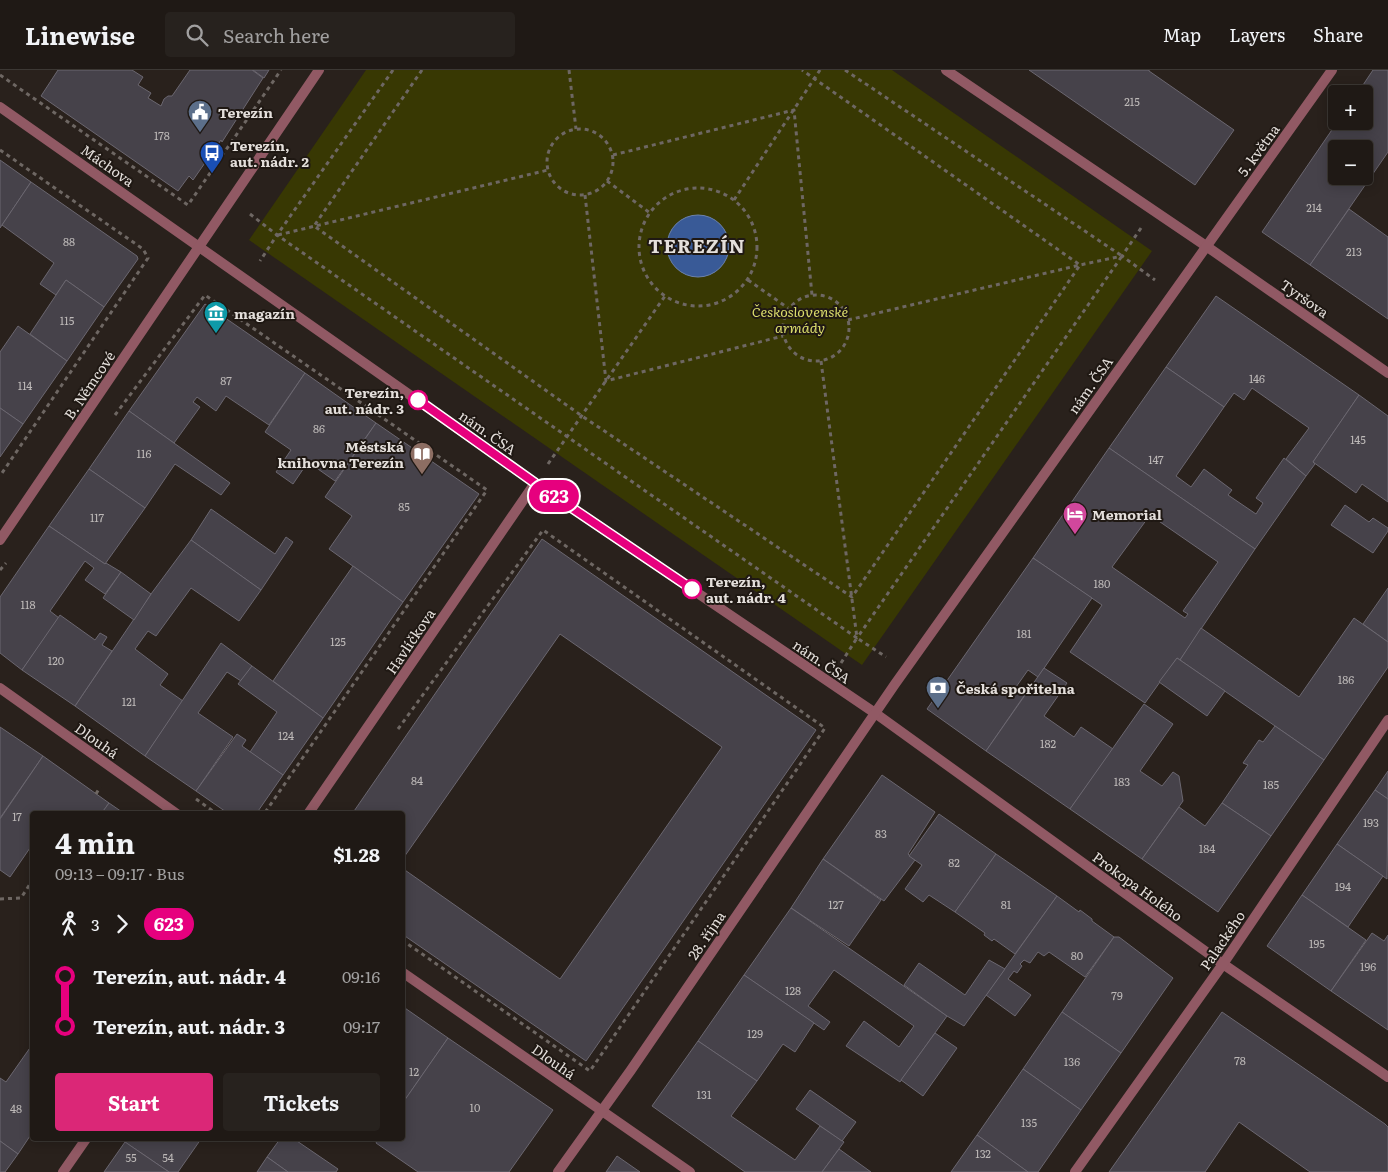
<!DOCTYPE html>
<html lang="en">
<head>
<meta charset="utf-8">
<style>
  :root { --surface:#1f1915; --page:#27221e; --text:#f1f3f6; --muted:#a1a0a0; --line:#3c3834; --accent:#db2777 }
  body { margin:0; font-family:Literata,serif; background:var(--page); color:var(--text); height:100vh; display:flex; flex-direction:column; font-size:19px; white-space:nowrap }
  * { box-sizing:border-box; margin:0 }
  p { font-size:16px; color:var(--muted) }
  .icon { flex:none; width:28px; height:28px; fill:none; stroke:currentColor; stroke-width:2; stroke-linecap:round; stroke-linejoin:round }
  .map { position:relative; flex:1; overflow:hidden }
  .sheet { position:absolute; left:30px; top:741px; width:375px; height:330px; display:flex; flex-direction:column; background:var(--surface); border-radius:5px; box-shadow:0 2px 12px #0003,0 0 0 1px var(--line) }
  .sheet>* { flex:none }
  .badge { padding:0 10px; border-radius:16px; font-size:18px; line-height:32px }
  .buttons { position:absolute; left:1328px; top:15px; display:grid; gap:10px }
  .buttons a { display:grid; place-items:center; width:45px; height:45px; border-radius:5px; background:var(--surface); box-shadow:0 2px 12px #0003,0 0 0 1px var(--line); font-size:25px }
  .map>.badge { position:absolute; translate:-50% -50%; box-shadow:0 0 0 2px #fff }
  .legs { display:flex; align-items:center; gap:8px; height:55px; padding:0 25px; font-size:16px }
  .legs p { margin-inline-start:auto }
  .summary { display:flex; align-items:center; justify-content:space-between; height:85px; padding:0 25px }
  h1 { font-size:28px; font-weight:700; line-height:38px }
  .cta { display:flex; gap:10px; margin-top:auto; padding:10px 25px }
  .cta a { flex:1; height:58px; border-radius:5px; background:var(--accent); color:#fff; font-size:20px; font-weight:700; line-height:58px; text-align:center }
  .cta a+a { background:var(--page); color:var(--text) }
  ul { padding:0 25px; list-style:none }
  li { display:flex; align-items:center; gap:18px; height:50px; font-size:19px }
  li i { display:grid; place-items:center; width:8px; height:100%; margin:0 6px; background:currentColor }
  li i::after { content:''; width:12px; height:12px; margin:-6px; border:4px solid; border-radius:50%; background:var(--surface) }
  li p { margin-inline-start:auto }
  li:first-child i { background:linear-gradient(#0000 50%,currentColor 0) }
  li:last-child i { background:linear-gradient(currentColor 50%,#0000 0) }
  header { display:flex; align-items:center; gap:30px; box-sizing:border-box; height:70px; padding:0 25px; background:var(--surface); border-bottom:1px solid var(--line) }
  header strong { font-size:24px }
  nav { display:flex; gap:28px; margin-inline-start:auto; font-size:18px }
  .search { width:350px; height:45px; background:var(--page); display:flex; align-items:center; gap:12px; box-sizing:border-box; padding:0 18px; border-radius:5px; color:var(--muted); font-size:19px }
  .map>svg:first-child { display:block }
</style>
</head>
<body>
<header>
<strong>Linewise</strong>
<div class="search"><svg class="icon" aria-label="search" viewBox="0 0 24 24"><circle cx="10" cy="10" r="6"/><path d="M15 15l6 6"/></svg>Search here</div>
<nav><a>Map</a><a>Layers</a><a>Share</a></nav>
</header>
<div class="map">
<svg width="1388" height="1102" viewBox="0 0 1388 1102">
  <rect width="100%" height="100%" fill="#29211c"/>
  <polygon fill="#383803" points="366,0 892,0 1152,181 862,595 249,170"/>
  <circle fill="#395a97" stroke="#6c82ab" cx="698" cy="176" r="31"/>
  <g fill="#46424a" stroke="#6b6770" fill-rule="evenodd">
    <polygon points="58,0 132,0 143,7 138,15 151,23 148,28 161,36 164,29 168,26 172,26 190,0 252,0 263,8 222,72 221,70 193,110 189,106 178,121 41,26"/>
    <polygon points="253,0 269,0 264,8"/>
    <polygon points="1029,0 1149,0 1149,1 1234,60 1195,115"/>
    <path d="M1373,0H1388V82L1310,195L1262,162L1338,51H1364V24H1357ZM1336,79H1364V106H1336Z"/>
    <polygon points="0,90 31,112 0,158"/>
    <polygon points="31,112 137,186 138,189 104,237 66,210 56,225 40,214 54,193 2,155"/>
    <polygon points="1349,139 1388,167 1388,249 1310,195"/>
    <polygon points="66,210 104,237 67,291 30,264"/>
    <polygon points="1216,226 1359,325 1313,392 1315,394 1306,406 1286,389 1309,358 1252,318 1244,330 1234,323 1224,337 1166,297"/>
    <polygon points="205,234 305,303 269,355 226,326 216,341 197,327 193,332 200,337 174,373 129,341"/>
    <polygon points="18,256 67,291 23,354 0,338 0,282"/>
    <polygon points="1166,297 1224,337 1176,406 1191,417 1204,399 1232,420 1228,425 1256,444 1263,433 1256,428 1284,388 1306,406 1255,479 1109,378"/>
    <polygon points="305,303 376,353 335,411 308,392 293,414 276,402 291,380 265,362"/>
    <polygon points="1359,325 1388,346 1388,432 1362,414 1356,423 1313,392"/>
    <polygon points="0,338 23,354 0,387"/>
    <polygon points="129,341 230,413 221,425 175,394 145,438 89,399"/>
    <polygon points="376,353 479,424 403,532 329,479 352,446 325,427"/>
    <path d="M1109,378L1255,479L1180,590L1177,588L1145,633L1070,582L1102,535L1033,488ZM1150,445L1218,492L1183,541L1188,544L1185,548L1112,497Z"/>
    <polygon points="89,399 145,438 105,494 49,456"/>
    <polygon points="1345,435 1369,452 1373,448 1388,458 1388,461 1373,483 1331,455"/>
    <polygon points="211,439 275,484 286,467 293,472 261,520 191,470"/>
    <polygon points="49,456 105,494 106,493 121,502 105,524 85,510 94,498 85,491 50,541 59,548 22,600 0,583 0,527"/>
    <polygon points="542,469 816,660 586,991 402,864 402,798 560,909 722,677 560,564 402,790 402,744 352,744"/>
    <polygon points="191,470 261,520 239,551 191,518 156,566 148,561 135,579 168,604 160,615 183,631 145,686 75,636 151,524"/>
    <polygon points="1033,488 1092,528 1038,607 1028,600 1016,617 1026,623 986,681 927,639"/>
    <polygon points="353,496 403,532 323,648 273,611"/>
    <polygon points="121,502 151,524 134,550 103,528"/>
    <polygon points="1388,518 1388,572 1363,554"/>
    <polygon points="60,545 95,570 100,563 107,567 102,575 112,581 75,636 22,600"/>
    <polygon points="1354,548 1388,572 1388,597 1324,690 1180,590 1201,558 1299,627"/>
    <polygon points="221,573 252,596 241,611 227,602 198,643 233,667 196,721 145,686"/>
    <polygon points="1177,588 1225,621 1207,646 1159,612"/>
    <polygon points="252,596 323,648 283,705 250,682 277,642 238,614"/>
    <polygon points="1044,598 1067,613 1044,646 1074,667 1081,657 1113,679 1070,739 986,681"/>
    <polygon points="1144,634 1173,654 1140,701 1162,716 1173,702 1179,706 1183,731 1142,789 1070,739"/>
    <polygon points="1275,656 1324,690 1271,766 1222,733 1248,695 1243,693 1259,670 1263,672"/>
    <polygon points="0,657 43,686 0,748"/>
    <polygon points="237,664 246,670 242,676 283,705 256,744 229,744 196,721"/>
    <polygon points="43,686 109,733 101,744 32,744 32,775 10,807 0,800 0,749"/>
    <polygon points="1388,701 1388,729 1375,720"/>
    <polygon points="882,705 935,742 908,784 915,790 884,831 823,789"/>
    <polygon points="1375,720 1388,729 1387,809 1337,774"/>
    <polygon points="109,733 125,744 101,744"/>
    <polygon points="1222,733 1271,766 1218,842 1142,789 1179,737 1205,756"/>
    <polygon points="939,744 996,784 955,842 929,825 923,832 905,819 922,795 909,786"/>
    <polygon points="1337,774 1383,806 1348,857 1302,825"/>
    <polygon points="996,784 1057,826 1015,884 994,869 992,871 984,865 985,863 955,842"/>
    <polygon points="823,789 881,830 849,876 791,838"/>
    <polygon points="1302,825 1366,870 1331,921 1267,876"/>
    <polygon points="1057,826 1079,842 1080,840 1092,849 1092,851 1114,867 1085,907 1049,882 1044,886 1038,882 1030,893 1024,890 1020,894 1022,896 1017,903 1014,901 1008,909 1031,925 1015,946 986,925"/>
    <polygon points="791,838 947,946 900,1012 846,976 864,951 899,977 914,956 834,900 808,936 830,952 824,960 744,905"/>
    <polygon points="1372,863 1384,871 1388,865 1388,960 1331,921"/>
    <polygon points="1114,867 1119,867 1173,908 1121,983 1062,942"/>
    <polygon points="989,890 1005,899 964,956 947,946 904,915 919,893 965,925"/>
    <polygon points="744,905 814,953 795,982 783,974 757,1011 698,971"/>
    <polygon points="402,936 448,968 402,1034"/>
    <polygon points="1062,942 1121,983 1081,1040 1023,999"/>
    <polygon points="1222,942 1385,1054 1388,1057 1388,1102 1310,1102 1239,1052 1205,1102 1109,1102"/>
    <polygon points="935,963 957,978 923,1026 901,1010"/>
    <polygon points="448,968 553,1040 509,1102 418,1102 376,1073 378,1069 402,1069 402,1034"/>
    <polygon points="698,971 757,1011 731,1046 795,1090 820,1056 844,1072 822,1102 745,1102 652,1036"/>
    <polygon points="32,975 32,1063 18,1084 0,1071 0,1008 6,1012"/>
    <polygon points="1023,999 1081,1040 1038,1102 1028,1102 977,1065"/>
    <polygon points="810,1020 856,1052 842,1071 796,1039"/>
    <polygon points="977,1065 1028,1102 951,1102"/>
    <polygon points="127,1069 201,1069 178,1102 169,1102 125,1072"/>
    <polygon points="280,1069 294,1069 338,1099 336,1102 288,1102 267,1087"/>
    <polygon points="0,1071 18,1084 5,1102 0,1102"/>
    <polygon points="125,1072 169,1102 104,1102"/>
    <polygon points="839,1079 871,1102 822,1102"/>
    <polygon points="617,1086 640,1102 606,1102"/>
    <polygon points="267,1087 288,1102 257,1102"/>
  </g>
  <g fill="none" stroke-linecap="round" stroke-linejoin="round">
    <g stroke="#6e6763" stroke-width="3" stroke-dasharray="4 4" stroke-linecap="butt">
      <polyline points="393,0 277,165 857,568 1122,186"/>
      <polyline points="422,0 314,156 582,346 852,527 1080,195 802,0"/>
      <polyline points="569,0 576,59"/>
      <polyline points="845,0 1122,186"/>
      <polyline points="0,5 188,135 281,0"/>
      <circle cx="580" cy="92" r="33"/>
      <polyline points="0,80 143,179 148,188 0,406"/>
      <polyline points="613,85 794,40 812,225"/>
      <polyline points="607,111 650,143"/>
      <circle cx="698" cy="177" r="59"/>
      <polyline points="585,125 606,311 783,266"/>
      <polyline points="734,130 820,0"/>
      <polyline points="250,144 277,165 260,191"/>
      <polyline points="1141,158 1122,186 1155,210"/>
      <polyline points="278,165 548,100"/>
      <polyline points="748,210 788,238"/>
      <circle cx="816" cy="258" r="33"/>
      <polyline points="848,250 1080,195 1122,186"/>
      <polyline points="821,291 857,568"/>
      <polyline points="115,345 205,225 487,420 264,744"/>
      <polyline points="548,394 665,226"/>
      <polyline points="0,500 6,493"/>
      <polyline points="841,593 857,568 886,587"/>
      <polyline points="398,659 543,460 825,658 590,1001 402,870"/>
      <polyline points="96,724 100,717"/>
      <polyline points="196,729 217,744"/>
      <polyline points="0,829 21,828 32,811"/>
    </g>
    <g stroke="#915964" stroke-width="10">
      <polyline points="946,0 1206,176 1388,303"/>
      <polyline points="0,37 535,413 875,643 1223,894 1388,1007"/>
      <polyline points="0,470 319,0"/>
      <polyline points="0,618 177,744"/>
      <polyline points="308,744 535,413"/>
      <polyline points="402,902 690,1102"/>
      <polyline points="63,1102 86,1069"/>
      <polyline points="558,1102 631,1000 895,614 1332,0"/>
      <polyline points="1075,1102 1223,894 1388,650"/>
    </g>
  </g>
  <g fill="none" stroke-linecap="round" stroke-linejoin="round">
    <defs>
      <polyline id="line-1" points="418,330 535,413 692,519"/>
    </defs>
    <use href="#line-1" stroke="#fff" stroke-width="11"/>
    <use href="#line-1" stroke="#e6007e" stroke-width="8"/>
  </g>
  <defs>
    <symbol id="civic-pin" viewBox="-11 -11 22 30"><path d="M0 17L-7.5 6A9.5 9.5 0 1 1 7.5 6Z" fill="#5c6f8a" stroke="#1f1813"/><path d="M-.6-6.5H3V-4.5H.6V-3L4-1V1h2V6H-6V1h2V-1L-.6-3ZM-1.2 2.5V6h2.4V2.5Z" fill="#fff"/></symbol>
    <symbol id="bus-pin" viewBox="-11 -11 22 30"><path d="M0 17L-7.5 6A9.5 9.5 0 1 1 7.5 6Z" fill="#1a4fb4" stroke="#1f1813"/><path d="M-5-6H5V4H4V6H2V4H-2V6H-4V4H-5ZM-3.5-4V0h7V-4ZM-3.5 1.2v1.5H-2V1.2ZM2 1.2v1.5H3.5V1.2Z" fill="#fff"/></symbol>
    <symbol id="museum-pin" viewBox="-11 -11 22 30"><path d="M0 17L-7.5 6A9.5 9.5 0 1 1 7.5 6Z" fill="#0f9aa8" stroke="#1f1813"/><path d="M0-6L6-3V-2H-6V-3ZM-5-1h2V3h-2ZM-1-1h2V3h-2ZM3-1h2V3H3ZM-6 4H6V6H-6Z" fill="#fff"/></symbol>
    <symbol id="library-pin" viewBox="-11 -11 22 30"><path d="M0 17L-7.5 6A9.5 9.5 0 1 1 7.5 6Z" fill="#8d6e63" stroke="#1f1813"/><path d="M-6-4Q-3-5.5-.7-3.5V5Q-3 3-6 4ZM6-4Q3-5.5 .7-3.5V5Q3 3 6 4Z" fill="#fff"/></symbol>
    <symbol id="hotel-pin" viewBox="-11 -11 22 30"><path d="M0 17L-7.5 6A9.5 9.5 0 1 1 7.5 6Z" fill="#d1479c" stroke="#1f1813"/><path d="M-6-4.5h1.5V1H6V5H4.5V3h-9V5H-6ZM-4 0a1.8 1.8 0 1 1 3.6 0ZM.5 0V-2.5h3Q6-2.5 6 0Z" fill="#fff"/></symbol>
    <symbol id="bank-pin" viewBox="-11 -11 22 30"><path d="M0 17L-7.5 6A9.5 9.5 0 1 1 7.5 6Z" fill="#5c6f8a" stroke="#1f1813"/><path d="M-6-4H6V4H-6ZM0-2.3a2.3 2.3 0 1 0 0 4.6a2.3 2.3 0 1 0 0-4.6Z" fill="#fff"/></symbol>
  </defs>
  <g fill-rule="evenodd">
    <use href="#civic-pin" x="186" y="28" width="28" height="38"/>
    <use href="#bus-pin" x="198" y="69" width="28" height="38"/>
    <use href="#museum-pin" x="202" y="229" width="28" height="38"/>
    <use href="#library-pin" x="408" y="370" width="28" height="38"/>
    <use href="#hotel-pin" x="1061" y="430" width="28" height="38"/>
    <use href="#bank-pin" x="924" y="604" width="28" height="38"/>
  </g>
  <g fill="#fff" stroke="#e6007e" stroke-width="2.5">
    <circle cx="418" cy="330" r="9"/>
    <circle cx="692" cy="519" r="9"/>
  </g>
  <g text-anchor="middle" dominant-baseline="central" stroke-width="4" stroke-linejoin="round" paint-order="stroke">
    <g font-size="11" fill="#bcb8b7">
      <text x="1132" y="31">215</text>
      <text x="162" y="65">178</text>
      <text x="1314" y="137">214</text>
      <text x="69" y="171">88</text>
      <text x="1354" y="181">213</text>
      <text x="67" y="250">115</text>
      <text x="1257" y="308">146</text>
      <text x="226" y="310">87</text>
      <text x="25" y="315">114</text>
      <text x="319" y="358">86</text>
      <text x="1358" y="369">145</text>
      <text x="144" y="383">116</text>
      <text x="1156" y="389">147</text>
      <text x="404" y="436">85</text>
      <text x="97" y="447">117</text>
      <text x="1102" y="513">180</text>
      <text x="28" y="534">118</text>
      <text x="1024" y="563">181</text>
      <text x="338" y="571">125</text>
      <text x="56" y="590">120</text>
      <text x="1346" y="609">186</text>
      <text x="129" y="631">121</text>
      <text x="286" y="665">124</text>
      <text x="1048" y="673">182</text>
      <text x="417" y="710">84</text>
      <text x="1122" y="711">183</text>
      <text x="1271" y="714">185</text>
      <text x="17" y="746">17</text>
      <text x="1371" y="752">193</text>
      <text x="881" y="763">83</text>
      <text x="1207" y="778">184</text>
      <text x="954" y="792">82</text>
      <text x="1343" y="816">194</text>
      <text x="836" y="834">127</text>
      <text x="1006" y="834">81</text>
      <text x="1317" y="873">195</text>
      <text x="1077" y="885">80</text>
      <text x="1368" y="896">196</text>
      <text x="793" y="920">128</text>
      <text x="1117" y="925">79</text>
      <text x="755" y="963">129</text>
      <text x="1240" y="990">78</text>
      <text x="1072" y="991">136</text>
      <text x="414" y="1001">12</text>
      <text x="704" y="1024">131</text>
      <text x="475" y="1037">10</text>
      <text x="16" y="1038">48</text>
      <text x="1029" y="1052">135</text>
      <text x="983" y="1083">132</text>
      <text x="131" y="1087">55</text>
      <text x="168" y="1087">54</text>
    </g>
    <g font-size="14" font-weight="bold" fill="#e4dfdb" stroke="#1f1813" text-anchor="start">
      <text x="218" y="42">Terezín</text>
      <text x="230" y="75">Terezín,<tspan x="230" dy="16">aut. nádr. 2</tspan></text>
      <text x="234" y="243">magazín</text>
      <text x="404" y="376" text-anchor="end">Městská<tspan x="404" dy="16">knihovna Terezín</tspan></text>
      <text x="1092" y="444">Memorial</text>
      <text x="956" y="618">Česká spořitelna</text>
    </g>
    <g font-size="14" fill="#e4dfdb" stroke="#1f1813">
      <text transform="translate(1258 80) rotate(-54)">5. května</text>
      <text transform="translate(108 95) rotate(35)">Máchova</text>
      <text transform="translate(1305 228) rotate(35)">Tyršova</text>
      <text transform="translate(89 315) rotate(-56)">B. Němcové</text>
      <text transform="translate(1090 315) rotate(-55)">nám. ČSA</text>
      <text transform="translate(488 362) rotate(35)">nám. ČSA</text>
      <text transform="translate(410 571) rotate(-56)">Havlíčkova</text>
      <text transform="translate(822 591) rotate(34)">nám. ČSA</text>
      <text transform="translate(97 670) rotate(35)">Dlouhá</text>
      <text transform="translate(1138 816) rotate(36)">Prokopa Holého</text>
      <text transform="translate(706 865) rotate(-56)">28. října</text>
      <text transform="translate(1222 870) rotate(-56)">Palackého</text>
      <text transform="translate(554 991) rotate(35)">Dlouhá</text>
    </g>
    <g font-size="14" font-style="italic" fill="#dbdd6c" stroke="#1f1813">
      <text x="800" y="241">Československé<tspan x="800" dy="16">armády</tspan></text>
    </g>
    <g font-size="14" font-weight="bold" fill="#e4dfdb" stroke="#1f1813" text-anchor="end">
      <text x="404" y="322">Terezín,<tspan x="404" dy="16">aut. nádr. 3</tspan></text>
      <text x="706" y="511" text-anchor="start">Terezín,<tspan x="706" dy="16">aut. nádr. 4</tspan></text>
    </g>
    <g font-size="19" font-weight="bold" letter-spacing="1" fill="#e4dfdb" stroke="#1f1813">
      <text x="697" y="175">TEREZÍN</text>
    </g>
  </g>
</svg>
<div class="buttons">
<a>+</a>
<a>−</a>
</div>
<b class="badge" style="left:554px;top:426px;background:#e6007e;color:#fff">623</b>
<section class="sheet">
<div class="summary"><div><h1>4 min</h1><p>09:13 – 09:17 · Bus</p></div><b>$1.28</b></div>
<div class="legs"><svg class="icon" aria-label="walk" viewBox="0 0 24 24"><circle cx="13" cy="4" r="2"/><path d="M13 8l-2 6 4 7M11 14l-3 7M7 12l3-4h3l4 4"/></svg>3<svg class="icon" aria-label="forward" viewBox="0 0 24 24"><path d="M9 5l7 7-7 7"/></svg><b class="badge" style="background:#e6007e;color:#fff">623</b></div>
<ul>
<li><i style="color:#e6007e"></i><b>Terezín, aut. nádr. 4</b><p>09:16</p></li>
<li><i style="color:#e6007e"></i><b>Terezín, aut. nádr. 3</b><p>09:17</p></li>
</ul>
<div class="cta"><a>Start</a><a>Tickets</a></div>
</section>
</div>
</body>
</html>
